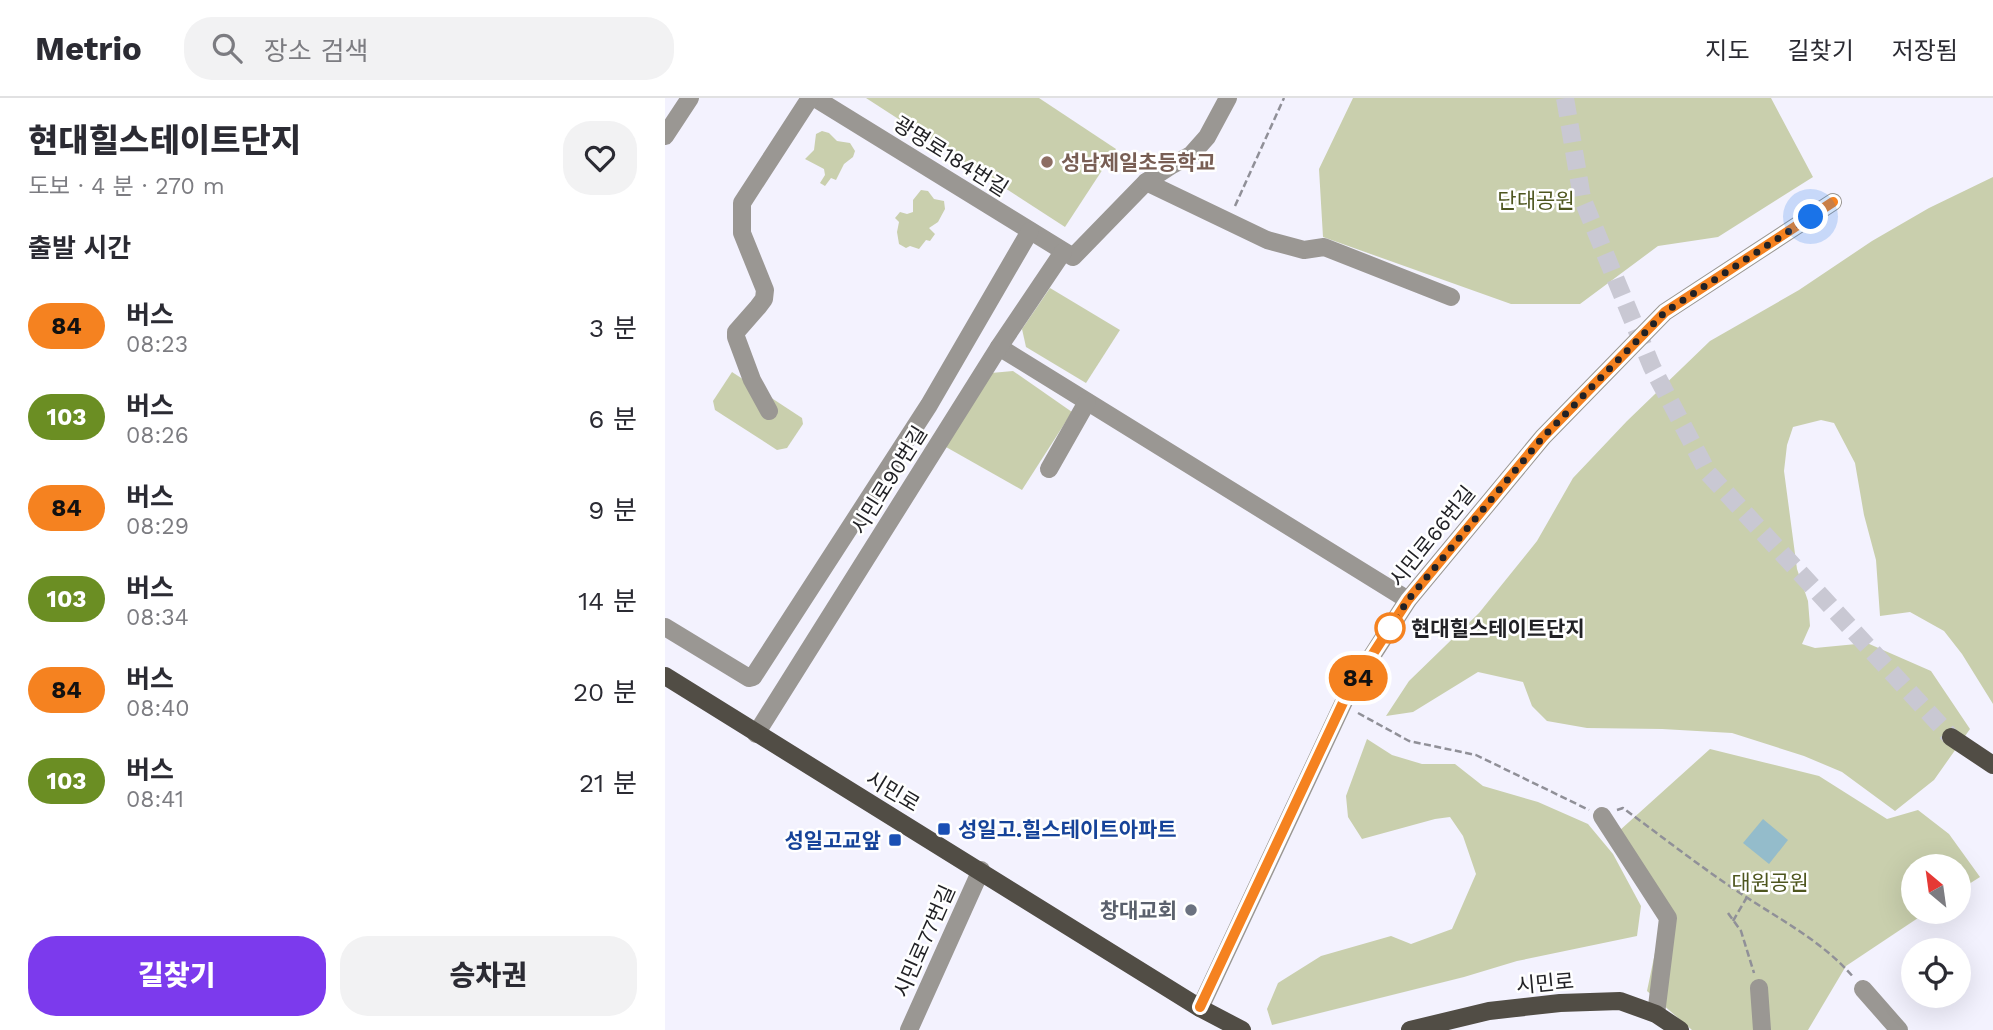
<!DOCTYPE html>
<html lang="ko">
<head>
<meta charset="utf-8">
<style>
  :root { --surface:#fff; --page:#f2f2f3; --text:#2b2b33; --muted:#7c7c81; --line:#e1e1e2; --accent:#7c3aed }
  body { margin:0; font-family:"Work Sans","Noto Sans KR",sans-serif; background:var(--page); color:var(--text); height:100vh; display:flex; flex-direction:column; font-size:26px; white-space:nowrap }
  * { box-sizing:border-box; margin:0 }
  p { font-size:23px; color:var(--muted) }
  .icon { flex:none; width:38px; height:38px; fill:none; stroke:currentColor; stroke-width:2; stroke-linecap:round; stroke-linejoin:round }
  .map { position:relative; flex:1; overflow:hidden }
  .panel { display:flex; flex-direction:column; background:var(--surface); width:665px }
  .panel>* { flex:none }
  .badge { padding:0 14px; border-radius:23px; font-size:24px; line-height:46px }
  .needle { width:46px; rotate:331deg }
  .tools { position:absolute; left:1236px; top:756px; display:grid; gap:14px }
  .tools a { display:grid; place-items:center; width:70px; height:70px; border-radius:50%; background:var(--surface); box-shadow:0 7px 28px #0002; font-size:35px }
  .you { position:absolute; width:35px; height:35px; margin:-18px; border:5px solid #fff; border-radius:50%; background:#1a73e8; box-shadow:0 0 0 10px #1a73e833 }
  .map>.badge { position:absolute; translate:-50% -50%; box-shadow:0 0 0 4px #fff }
  h2 { padding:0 28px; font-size:26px; line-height:63px }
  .round { display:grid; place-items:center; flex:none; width:74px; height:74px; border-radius:28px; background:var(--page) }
  .summary { display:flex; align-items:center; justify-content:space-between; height:119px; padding:0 28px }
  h1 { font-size:33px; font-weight:800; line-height:52px }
  .primary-button { display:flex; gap:14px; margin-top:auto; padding:14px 28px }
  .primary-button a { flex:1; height:80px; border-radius:28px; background:var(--accent); color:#fff; font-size:28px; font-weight:800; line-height:80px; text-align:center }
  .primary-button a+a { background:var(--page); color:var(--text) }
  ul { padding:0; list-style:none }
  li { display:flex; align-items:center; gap:21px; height:91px; padding:0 28px }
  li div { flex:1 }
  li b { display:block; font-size:26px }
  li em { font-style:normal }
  li .badge { min-width:77px; font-weight:700; text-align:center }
  header { display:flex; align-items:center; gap:42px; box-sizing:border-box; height:98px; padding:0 35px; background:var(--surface); border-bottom:2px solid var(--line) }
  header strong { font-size:33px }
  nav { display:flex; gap:38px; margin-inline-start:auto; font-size:24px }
  .search { width:490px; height:63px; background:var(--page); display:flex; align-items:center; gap:18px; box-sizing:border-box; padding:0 24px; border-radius:28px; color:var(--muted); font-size:26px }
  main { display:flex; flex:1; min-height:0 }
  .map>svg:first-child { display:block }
</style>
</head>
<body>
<header>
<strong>Metrio</strong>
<div class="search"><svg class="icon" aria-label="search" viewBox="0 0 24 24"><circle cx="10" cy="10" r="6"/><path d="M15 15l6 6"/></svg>장소 검색</div>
<nav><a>지도</a><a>길찾기</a><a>저장됨</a></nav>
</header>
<main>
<section class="panel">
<div class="summary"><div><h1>현대힐스테이트단지</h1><p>도보 · 4 분 · 270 m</p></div><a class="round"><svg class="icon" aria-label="heart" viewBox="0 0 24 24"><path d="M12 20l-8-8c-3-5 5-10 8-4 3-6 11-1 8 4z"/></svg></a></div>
<h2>출발 시간</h2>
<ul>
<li><span class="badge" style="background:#f58220;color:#111">84</span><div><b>버스</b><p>08:23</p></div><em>3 분</em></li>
<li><span class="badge" style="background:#6b8e23;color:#fff">103</span><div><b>버스</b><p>08:26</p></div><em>6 분</em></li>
<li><span class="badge" style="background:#f58220;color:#111">84</span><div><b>버스</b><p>08:29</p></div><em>9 분</em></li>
<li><span class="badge" style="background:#6b8e23;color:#fff">103</span><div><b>버스</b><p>08:34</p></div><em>14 분</em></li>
<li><span class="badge" style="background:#f58220;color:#111">84</span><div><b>버스</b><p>08:40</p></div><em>20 분</em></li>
<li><span class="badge" style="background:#6b8e23;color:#fff">103</span><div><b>버스</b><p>08:41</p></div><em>21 분</em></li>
</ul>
<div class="primary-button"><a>길찾기</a><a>승차권</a></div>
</section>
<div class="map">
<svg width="1328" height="932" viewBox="0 0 1328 932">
  <rect width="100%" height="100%" fill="#f3f2fe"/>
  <g fill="#c9cfad">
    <polygon points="201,0 374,0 451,51 400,129"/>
    <polygon points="688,0 1106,0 1148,79 1053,139 993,148 915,206 846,206 658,139 654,71"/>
    <polygon points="157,33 164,35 172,43 185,45 190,53 188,59 179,66 171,82 166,80 160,88 155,85 160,77 159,71 140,61 149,52 151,36"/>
    <polygon points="1328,79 1328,606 1297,556 1279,533 1245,514 1215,518 1211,462 1199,417 1190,365 1169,325 1156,322 1128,329 1122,347 1119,373 1132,471 1143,503 1145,528 1137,546 1150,550 1202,545 1266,573 1305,631 1269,682 1230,713 1177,674 1139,658 1067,635 997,631 922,630 882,623 867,608 858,584 813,574 748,614 721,618 744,583 814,515 872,443 908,380 962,323 1045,243 1134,192 1207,143 1264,110"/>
    <polygon points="256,92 263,93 269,101 279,103 280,111 273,124 264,130 270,136 265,143 261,142 254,151 245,148 241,150 234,146 232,134 234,124 230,120 235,114 242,116 248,114 248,102"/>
    <polygon points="385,190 455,232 421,285 361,249 357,231"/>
    <polygon points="348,273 407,314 357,392 281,349 326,275"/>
    <polygon points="67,274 137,320 138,326 122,350 112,352 50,312 48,303"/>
    <polygon points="702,641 727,657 757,666 790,666 818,688 873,704 923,726 948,756 976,808 972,838 852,863 799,879 607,927 602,911 613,885 656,858 726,838 746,846 787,831 811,776 798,738 785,719 770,721 697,741 683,719 681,698"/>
    <polygon points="1045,651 1154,678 1222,721 1253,712 1284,736 1315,779 1293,793 1293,768 1248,768 1248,814 1262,814 1181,868 1143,932 1027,932 982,893 997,821 954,733"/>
  </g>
  <polygon fill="#94bccb" points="1098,721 1123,742 1104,766 1078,745"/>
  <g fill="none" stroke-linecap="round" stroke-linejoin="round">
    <polyline stroke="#c9c8d3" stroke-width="18" stroke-dasharray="18 9" stroke-linecap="butt" points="900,0 917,100 987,269 1043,375 1286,639"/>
    <g stroke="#909098" stroke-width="2.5" stroke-dasharray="7 3.5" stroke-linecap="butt">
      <polyline points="570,108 619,0"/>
      <polyline points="693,615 744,643 811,657 924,712"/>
      <path d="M952,712L958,710C996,738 1033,767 1072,793C1112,820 1158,843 1189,880"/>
      <polyline points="1063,815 1076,833 1089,875"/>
      <polyline points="1068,823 1082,799"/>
    </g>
    <g stroke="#9a9793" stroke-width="18">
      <polyline points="150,0 408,159 481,84 507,67 526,57 542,39 563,0"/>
      <polyline points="0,38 25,0"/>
      <polyline points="481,84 602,142 639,152 659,149 786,199"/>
      <polyline points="334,249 743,502"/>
      <polyline points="104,313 87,282 71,239 71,234 93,209 99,201 100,192 77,135 77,105 145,0"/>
      <polyline points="384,371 422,304"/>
      <polyline points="0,529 84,580 88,579 264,307 365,133"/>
      <polyline points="91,636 334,249 398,154"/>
      <polyline points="937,718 1003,820 991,916"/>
      <polyline points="1094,890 1097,932"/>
      <polyline points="1198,891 1234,932"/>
      <polyline points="535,910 683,595 743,502 878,339 1000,214 1168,104"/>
      <polyline points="244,932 316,772"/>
    </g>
    <g stroke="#514d45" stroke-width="18">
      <polyline points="0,578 535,910 577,932"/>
      <polyline points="1286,639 1328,667"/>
      <polyline points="745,932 824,913 895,905 955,903 991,916 1015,932"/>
    </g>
  </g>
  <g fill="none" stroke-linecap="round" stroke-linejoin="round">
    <defs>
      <polyline id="line" points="535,909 683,594 743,502 878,339 1000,214 1168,104"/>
    </defs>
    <use href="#line" stroke="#fff" stroke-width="16"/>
    <use href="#line" stroke="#f58220" stroke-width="10"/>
    <polyline stroke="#222226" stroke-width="7" stroke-dasharray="0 12.6" points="725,530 743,502 878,339 1000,214 1146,119"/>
  </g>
  <circle fill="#8d6e63" stroke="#fff" stroke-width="2.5" cx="382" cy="64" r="7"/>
  <circle fill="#fff" stroke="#f58220" stroke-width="3.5" cx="725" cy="530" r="14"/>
  <g fill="#1a4fb4" stroke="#fff" stroke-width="2.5">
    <rect x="272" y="724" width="14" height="14" rx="3.5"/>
    <rect x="223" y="735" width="14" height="14" rx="3.5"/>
  </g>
  <circle fill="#6b7280" stroke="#fff" stroke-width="2.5" cx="526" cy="812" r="7"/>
  <g text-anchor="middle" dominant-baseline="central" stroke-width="5" stroke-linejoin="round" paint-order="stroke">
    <g font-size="21" fill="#222226" stroke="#fff">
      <text transform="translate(286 58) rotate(32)">광명로184번길</text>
      <text transform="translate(224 382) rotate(-58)">시민로90번길</text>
      <text transform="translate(767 438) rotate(-51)">시민로66번길</text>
      <text transform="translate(228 693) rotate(31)">시민로</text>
      <text transform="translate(259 843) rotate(-66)">시민로77번길</text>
      <text transform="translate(880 885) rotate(-5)">시민로</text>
    </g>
    <g font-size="21" font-weight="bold" fill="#785e54" stroke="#fff" text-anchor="start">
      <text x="396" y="64">성남제일초등학교</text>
    </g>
    <g font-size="21" fill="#4e561f" stroke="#fff">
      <text x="871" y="102">단대공원</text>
      <text x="1105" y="784">대원공원</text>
    </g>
    <g font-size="21" font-weight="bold" fill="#222226" stroke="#fff" text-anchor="start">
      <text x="746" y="530">현대힐스테이트단지</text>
    </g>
    <g font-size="21" font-weight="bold" fill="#164399" stroke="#fff" text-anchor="start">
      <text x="293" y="731">성일고.힐스테이트아파트</text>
      <text x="216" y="742" text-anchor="end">성일고교앞</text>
    </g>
    <g font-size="21" font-weight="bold" fill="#5b616d" stroke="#fff" text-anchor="end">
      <text x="512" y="812">창대교회</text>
    </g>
  </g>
</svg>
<div class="tools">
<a><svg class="needle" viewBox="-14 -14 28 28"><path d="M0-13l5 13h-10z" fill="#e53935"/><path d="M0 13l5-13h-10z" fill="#7c7c81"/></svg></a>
<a><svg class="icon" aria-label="locate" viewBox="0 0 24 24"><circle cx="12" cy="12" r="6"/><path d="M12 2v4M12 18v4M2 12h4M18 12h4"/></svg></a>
</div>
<div class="you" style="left:1146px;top:119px"></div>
<b class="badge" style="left:693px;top:580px;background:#f58220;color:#111">84</b>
</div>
</main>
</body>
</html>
